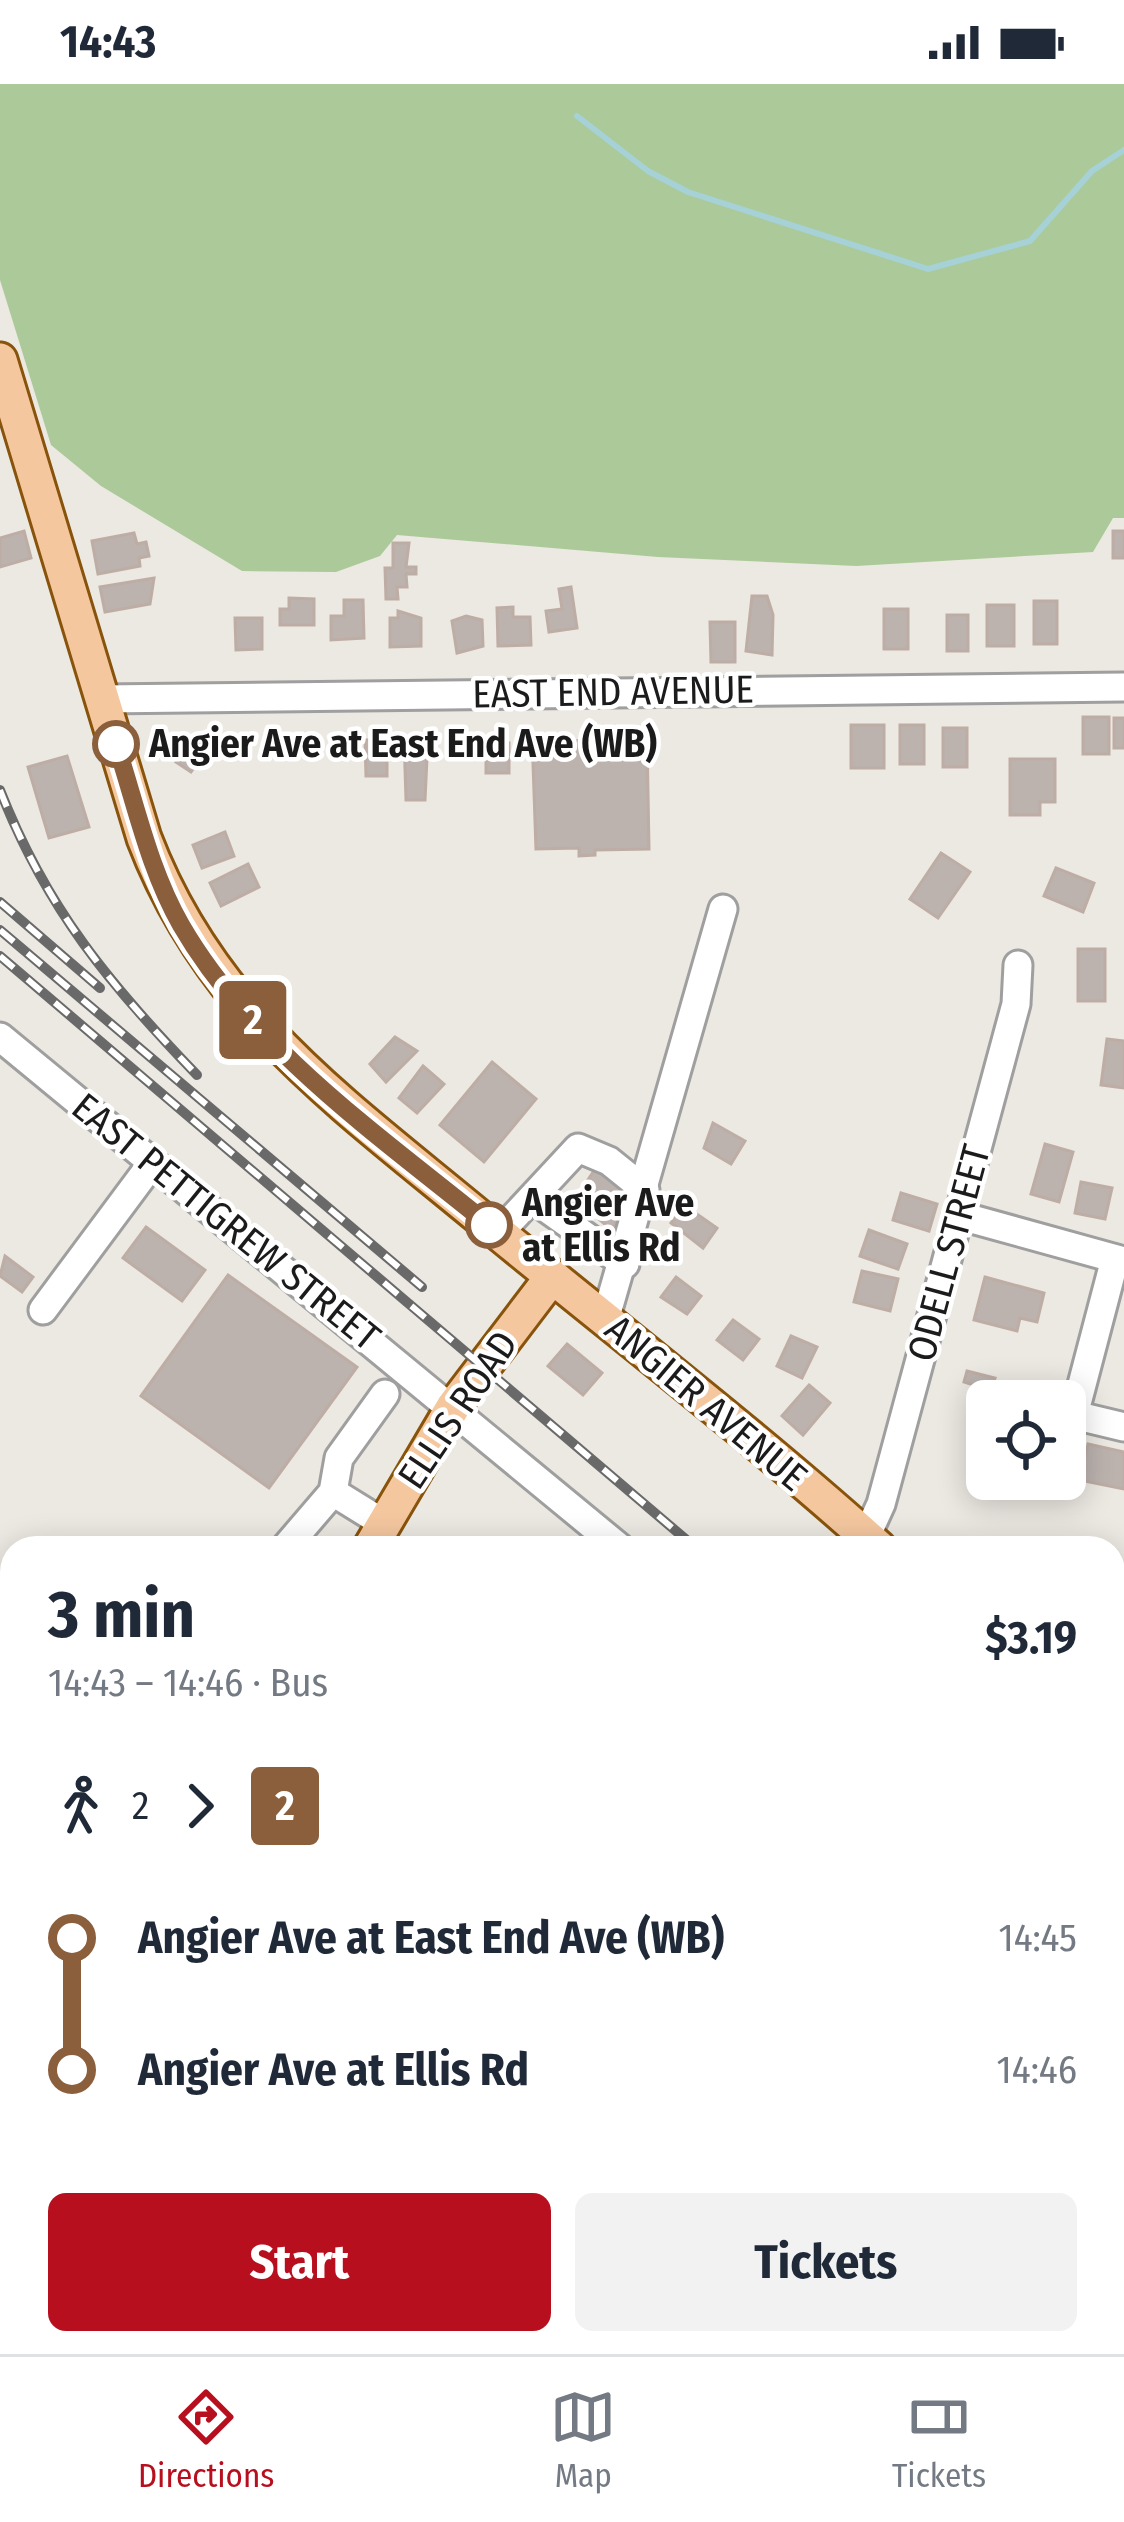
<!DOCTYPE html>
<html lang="en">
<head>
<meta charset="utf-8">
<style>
  :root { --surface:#fff; --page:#f2f2f3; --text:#1f2937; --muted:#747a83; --line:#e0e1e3; --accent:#b80f1f }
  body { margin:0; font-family:"Fira Sans Condensed",sans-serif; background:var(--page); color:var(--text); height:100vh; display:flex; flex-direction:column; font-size:45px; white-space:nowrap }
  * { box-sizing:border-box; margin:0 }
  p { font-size:39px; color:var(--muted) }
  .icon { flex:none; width:66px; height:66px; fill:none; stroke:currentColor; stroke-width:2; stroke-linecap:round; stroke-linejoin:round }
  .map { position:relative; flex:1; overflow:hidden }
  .side { position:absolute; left:0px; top:1452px; width:1125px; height:819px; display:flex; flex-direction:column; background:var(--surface); border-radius:36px 36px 0 0; box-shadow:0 6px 30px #0003 }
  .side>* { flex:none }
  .badge { padding:0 24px; border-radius:9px; font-size:42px; line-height:78px }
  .buttons { position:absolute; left:966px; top:1296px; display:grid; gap:24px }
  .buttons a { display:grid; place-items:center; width:120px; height:120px; border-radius:18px; background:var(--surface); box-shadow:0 6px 30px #0003; font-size:60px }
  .map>.badge { position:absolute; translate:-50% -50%; box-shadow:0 0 0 6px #fff }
  .legs { display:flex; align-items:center; gap:18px; height:132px; padding:0 48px; font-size:39px }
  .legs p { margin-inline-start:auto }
  .headline { display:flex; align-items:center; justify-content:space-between; height:204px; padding:0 48px }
  h1 { font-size:66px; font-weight:700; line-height:90px }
  .primary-button { display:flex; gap:24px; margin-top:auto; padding:24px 48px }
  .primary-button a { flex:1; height:138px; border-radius:18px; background:var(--accent); color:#fff; font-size:48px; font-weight:700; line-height:138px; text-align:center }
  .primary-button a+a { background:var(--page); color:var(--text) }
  ul { padding:0 48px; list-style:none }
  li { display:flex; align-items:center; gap:42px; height:132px; font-size:45px }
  li i { display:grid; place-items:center; width:18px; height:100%; margin:0 15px; background:currentColor }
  li i::after { content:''; width:30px; height:30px; margin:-15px; border:9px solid; border-radius:50%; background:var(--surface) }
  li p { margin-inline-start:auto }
  li:first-child i { background:linear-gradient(#0000 50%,currentColor 0) }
  li:last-child i { background:linear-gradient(currentColor 50%,#0000 0) }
  .status { display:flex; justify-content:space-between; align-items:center; height:84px; padding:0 60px; background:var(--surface); direction:ltr }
  .status svg { height:33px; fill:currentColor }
  .tab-bar { display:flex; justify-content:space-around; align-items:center; height:168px; border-top:3px solid var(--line); background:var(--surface); font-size:33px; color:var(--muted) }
  .tab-bar a { display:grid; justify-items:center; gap:6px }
  .tab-bar .on { color:var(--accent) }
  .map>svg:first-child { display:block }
</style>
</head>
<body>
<div class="status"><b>14:43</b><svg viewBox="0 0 49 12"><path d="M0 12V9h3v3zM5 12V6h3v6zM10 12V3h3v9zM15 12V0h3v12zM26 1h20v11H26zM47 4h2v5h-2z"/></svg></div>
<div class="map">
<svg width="1124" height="2270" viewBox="0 0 1124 2270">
  <rect width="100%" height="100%" fill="#ece8e2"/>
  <g fill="#acc999">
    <polygon points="0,0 1124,0 1124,434 1113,434 1093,468 856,482 658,473 397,451 380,472 336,488 242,487 101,402 51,361 0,196"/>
    <polygon points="264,2259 360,2259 371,2270 272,2270"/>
  </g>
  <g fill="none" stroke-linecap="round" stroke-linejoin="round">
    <polyline stroke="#a5d1d7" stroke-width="6" points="577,32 648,87 688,108 928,185 1030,157 1092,87 1124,66"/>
  </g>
  <g fill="#bcb3af" stroke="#bdada5" stroke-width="3">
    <polygon points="24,447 31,474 0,483 0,454"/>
    <rect x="1113" y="447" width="11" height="27"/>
    <polygon points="134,449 137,460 146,458 149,472 139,474 140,482 98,490 92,457"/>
    <polygon points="393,459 409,459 406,483 416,483 416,490 406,490 407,503 397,503 398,515 386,515 385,484 393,484"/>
    <polygon points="154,494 150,520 105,528 100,503"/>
    <polygon points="571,503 577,544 549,548 546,527 562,525 559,505"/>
    <polygon points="752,512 767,512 773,531 772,571 746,567"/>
    <polygon points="289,514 314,515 314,541 280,541 280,525 289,525"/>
    <polygon points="344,516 363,516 364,554 331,556 331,532 344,532"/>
    <rect x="1034" y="517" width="23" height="43"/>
    <rect x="987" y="521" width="27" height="41"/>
    <polygon points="513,523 513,533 530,533 531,561 498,562 497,524"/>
    <rect x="884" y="525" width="24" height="40"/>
    <polygon points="398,527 421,534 421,562 390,563 390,534 398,534"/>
    <rect x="947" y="531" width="21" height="36"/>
    <polygon points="466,532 482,536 483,562 457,569 452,537"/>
    <polygon points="235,534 262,534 262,565 236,566"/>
    <polygon points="710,538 735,538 735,578 711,578"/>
    <rect x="1083" y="633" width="26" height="37"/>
    <rect x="1114" y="634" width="10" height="30"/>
    <rect x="851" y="641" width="33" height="43"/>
    <rect x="900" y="641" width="24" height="39"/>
    <rect x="943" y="644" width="24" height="39"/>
    <polygon points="565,650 565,657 647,655 649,765 595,766 595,771 579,772 579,764 536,765 532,651"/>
    <polygon points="404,652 428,652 425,716 406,716"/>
    <polygon points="365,656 387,656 387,692 366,692"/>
    <polygon points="486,658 509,659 509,689 486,689"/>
    <polygon points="187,661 203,671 191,688 176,678"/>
    <polygon points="67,672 89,743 49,754 28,683"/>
    <polygon points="1010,675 1055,675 1055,718 1040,718 1040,731 1010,731"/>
    <polygon points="225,748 234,772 202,784 193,761"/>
    <polygon points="941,769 970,788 938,834 910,815"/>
    <polygon points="248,780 259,803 221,822 210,799"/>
    <polygon points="1056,784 1094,799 1083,828 1044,812"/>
    <rect x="1078" y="865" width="27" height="52"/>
    <polygon points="395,953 417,967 386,998 370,980"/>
    <polygon points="1107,955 1124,957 1124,1004 1101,1001"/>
    <polygon points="492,978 536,1015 484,1078 440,1041"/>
    <polygon points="423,982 444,1000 417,1029 399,1014"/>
    <polygon points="713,1039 745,1057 731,1080 704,1064"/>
    <polygon points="1045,1060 1073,1068 1059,1118 1031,1110"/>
    <polygon points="598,1081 622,1107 613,1147 575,1115"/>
    <polygon points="1081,1098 1112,1104 1105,1135 1075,1129"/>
    <polygon points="901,1109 937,1120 929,1147 893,1136"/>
    <polygon points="684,1121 717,1144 703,1164 671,1139"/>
    <polygon points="146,1143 205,1186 182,1217 123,1174"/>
    <polygon points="869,1146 907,1160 898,1185 860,1172"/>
    <polygon points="5,1172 33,1193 22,1208 0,1192"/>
    <polygon points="862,1187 898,1195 890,1227 854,1218"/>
    <polygon points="228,1191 357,1283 269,1404 141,1312"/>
    <polygon points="676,1193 701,1212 687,1230 661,1213"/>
    <polygon points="985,1193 1044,1209 1037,1238 1020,1234 1017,1247 974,1236"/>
    <polygon points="733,1236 759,1255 743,1276 717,1256"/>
    <polygon points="791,1252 817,1263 802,1294 777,1282"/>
    <polygon points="567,1260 602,1289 583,1311 548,1282"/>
    <polygon points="967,1287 995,1294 986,1323 972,1319 977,1302 964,1298"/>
    <polygon points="809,1301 830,1319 803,1351 782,1332"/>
    <polygon points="1088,1360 1124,1368 1124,1405 1080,1396"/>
  </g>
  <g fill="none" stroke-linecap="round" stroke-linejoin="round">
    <defs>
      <g id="minor">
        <polyline points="102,615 1124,603"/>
        <polyline points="0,953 620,1464"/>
        <polyline points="532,1114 625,1180"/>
        <polyline points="961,1132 1124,1177"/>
        <polyline points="499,1149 578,1064 609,1077 645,1106"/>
        <polyline points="1115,1175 1074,1331 1124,1343"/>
        <polyline points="43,1226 153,1078"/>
        <polyline points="605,1236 723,825"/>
        <polyline points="333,1408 383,1439"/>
        <polyline points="866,1453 881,1420 1016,920 1018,881"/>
        <polyline points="285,1464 333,1408 339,1374 385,1310"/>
        <polyline points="1113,1650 1124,1627"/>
        <polyline points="0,2252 12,2255"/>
      </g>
      <g id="major">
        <path d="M0,276L144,754C210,927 339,1017 478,1132C611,1242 750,1348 879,1464"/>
        <polyline points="370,1464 453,1323 552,1193"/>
        <polyline points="1113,1666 1124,1675"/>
        <polyline points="40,2270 42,2259"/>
      </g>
      <g id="highway">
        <polyline points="0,1905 12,1924"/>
        <polyline points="0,2085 12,2108"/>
        <polyline points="90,2259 95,2270"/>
        <polyline points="232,2259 240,2270"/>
      </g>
    </defs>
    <use href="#minor" stroke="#9f9f9f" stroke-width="33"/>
    <use href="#major" stroke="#88530b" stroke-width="39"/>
    <use href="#highway" stroke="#c93073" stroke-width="45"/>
    <use href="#minor" stroke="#fff" stroke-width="27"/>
    <use href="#major" stroke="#f4c79f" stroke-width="33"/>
    <use href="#highway" stroke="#df8ea5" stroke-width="39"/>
    <defs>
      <g id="rail">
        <path d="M0,706C46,824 110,901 197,991"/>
        <polyline points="0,818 100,904"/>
        <polyline points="0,846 422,1203"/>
        <polyline points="0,872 696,1464"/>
        <polyline points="1113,1813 1124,1822"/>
      </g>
    </defs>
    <use href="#rail" stroke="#696969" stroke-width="10"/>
    <use href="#rail" stroke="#fff" stroke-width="6" stroke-dasharray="18" stroke-linecap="butt"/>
  </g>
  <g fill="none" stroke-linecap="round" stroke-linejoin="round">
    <defs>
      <path id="line-1" d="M116,660C136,721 149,785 181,841C252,964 381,1053 489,1141"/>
    </defs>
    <use href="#line-1" stroke="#fff" stroke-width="27"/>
    <use href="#line-1" stroke="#8b5e3c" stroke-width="18"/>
  </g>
  <g fill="#fff" stroke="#8b5e3c" stroke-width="6">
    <circle cx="116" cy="660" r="21"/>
    <circle cx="489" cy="1141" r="21"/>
  </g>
  <g text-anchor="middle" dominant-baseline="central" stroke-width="9" stroke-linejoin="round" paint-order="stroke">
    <g font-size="39" fill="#1b1b1b" stroke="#fff">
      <text transform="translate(613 608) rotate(-1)">EAST END AVENUE</text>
      <text transform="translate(226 1138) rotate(39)">EAST PETTIGREW STREET</text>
      <text transform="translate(949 1169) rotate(-75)">ODELL STREET</text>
      <text transform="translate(706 1319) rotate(40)">ANGIER AVENUE</text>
      <text transform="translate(458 1326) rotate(-56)">ELLIS ROAD</text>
    </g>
    <g font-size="39" font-weight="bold" fill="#1b1b1b" stroke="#fff" text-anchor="start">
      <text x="149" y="660">Angier Ave at East End Ave (WB)</text>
      <text x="522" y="1119">Angier Ave<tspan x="522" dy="45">at Ellis Rd</tspan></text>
    </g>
  </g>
</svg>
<div class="buttons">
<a><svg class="icon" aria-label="locate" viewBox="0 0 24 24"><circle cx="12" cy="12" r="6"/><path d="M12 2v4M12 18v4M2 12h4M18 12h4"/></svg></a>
</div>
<b class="badge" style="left:253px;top:936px;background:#8b5e3c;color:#fff">2</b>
<section class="side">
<div class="headline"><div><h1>3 min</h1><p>14:43 – 14:46 · Bus</p></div><b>$3.19</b></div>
<div class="legs"><svg class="icon" aria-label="walk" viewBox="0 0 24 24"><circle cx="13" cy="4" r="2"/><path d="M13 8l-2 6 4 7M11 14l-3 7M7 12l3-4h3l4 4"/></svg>2<svg class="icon" aria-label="forward" viewBox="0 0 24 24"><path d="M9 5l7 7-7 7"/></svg><b class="badge" style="background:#8b5e3c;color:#fff">2</b></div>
<ul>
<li><i style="color:#8b5e3c"></i><b>Angier Ave at East End Ave (WB)</b><p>14:45</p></li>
<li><i style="color:#8b5e3c"></i><b>Angier Ave at Ellis Rd</b><p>14:46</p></li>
</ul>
<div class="primary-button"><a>Start</a><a>Tickets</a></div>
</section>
</div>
<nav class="tab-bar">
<a class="on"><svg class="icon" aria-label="directions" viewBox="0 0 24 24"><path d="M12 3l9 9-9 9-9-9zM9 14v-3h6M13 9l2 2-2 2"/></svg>Directions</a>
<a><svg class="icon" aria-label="map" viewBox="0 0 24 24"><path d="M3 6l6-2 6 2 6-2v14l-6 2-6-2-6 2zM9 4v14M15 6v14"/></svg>Map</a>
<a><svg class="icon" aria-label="tickets" viewBox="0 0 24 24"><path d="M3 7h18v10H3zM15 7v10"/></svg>Tickets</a>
</nav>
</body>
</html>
